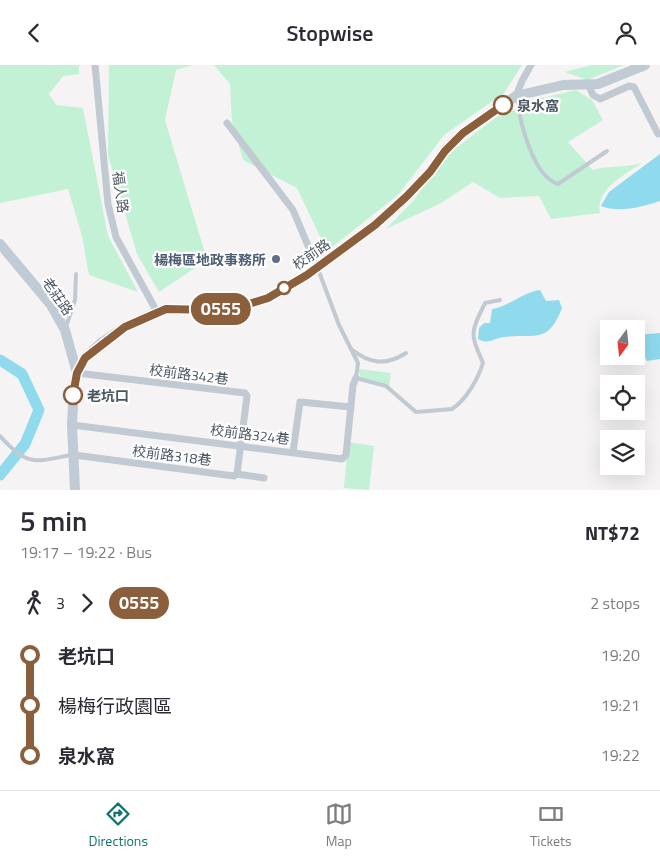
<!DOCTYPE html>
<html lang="en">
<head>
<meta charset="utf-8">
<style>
  :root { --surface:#fff; --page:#f7f7f7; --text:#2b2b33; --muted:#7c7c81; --line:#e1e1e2; --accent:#0f766e }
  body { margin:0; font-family:"Titillium Web","Noto Sans TC",sans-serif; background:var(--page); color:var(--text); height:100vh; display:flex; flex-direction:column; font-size:19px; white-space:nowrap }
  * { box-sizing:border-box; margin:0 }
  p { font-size:16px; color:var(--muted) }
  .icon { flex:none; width:28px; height:28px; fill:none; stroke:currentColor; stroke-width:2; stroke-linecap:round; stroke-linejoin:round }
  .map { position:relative; height:425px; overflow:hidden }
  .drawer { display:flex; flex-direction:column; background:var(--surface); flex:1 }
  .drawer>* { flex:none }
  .badge { padding:0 10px; border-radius:16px; font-size:18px; line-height:32px }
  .needle { width:32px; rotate:195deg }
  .controls { position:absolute; left:600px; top:255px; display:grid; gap:10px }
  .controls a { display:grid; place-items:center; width:45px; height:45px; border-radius:0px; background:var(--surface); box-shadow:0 5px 20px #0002; font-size:25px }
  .map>.badge { position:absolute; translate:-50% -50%; box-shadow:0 0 0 2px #fff }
  .legs { display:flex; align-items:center; gap:8px; height:55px; padding:0 20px; font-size:16px }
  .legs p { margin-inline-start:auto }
  .summary { display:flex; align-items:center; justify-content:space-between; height:85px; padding:0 20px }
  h1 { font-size:28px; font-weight:600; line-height:38px }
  ul { padding:0 20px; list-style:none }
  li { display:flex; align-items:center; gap:18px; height:50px; font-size:19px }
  li i { display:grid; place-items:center; width:8px; height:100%; margin:0 6px; background:currentColor }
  li i::after { content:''; width:12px; height:12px; margin:-6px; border:4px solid; border-radius:50%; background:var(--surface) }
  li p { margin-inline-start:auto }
  li:first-child i { background:linear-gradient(#0000 50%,currentColor 0) }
  li:last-child i { background:linear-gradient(currentColor 50%,#0000 0) }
  header { display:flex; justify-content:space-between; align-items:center; height:65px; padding:0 20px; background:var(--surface); font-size:22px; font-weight:600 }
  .tabs { display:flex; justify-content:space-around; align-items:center; height:70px; border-top:1px solid var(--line); background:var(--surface); font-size:14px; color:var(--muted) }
  .tabs a { display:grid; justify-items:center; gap:2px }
  .tabs .current { color:var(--accent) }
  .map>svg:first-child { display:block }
</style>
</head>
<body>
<header><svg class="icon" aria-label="back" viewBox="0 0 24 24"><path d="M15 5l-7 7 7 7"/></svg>Stopwise<svg class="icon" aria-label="person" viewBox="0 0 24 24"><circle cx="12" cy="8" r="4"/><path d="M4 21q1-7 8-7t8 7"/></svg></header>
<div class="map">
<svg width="660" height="425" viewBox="0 0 660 425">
  <rect width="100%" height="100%" fill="#f5f3f3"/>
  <g fill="#c3f1d5">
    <polygon points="0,0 79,0 79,9 63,11 49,29 56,40 83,43 108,171 138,227 89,210 82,171 68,124 0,138"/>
    <polygon points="109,0 193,0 176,5 165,55 207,195 159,227 137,189 108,90"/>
    <polygon points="214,0 522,0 504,28 444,70 398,130 327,186 297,123 243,95 232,57 230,19"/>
    <polygon points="591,0 624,0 587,15 565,7"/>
    <path d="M576,25L592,35L603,55L568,77L593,105C610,100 625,103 642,98C626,109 595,124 600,148L551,154L539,131L500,133L473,117L441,138L386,164L414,135L447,90L495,53L525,40L529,36Z"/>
    <polygon points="358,304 391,308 389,322 362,316"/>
    <polygon points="348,377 374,381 369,425 344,423"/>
  </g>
  <g fill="#90daee">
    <path d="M660,89V136C642,142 619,148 601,141L609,127Z"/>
    <path d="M540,225L546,236L559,235L562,243C548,280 535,268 504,272C494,273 488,280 478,274L479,263L484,258H490L492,244C510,241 523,227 540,225Z"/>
    <polygon points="660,268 660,294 647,296 636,273 637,270"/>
  </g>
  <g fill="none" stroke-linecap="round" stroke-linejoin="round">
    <polyline stroke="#90daee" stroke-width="11" points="0,295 22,309 39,345 25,379 0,410"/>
    <g stroke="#c1cad2" stroke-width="4">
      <path d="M517,33C520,58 533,111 558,119L607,86"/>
      <path d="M318,204L339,260L358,298L356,313L386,321L416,347L452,344C466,335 478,314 483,298C470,268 470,269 485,238L500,235"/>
      <polyline points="66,262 75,235 76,209"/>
      <path d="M351,284C370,299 386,301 406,288"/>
      <path d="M0,371C28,402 34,397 71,390"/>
    </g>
    <g stroke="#c1cad2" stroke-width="7">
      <polyline points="95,0 108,139 116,172 157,247"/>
      <polyline points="588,19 593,30 600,34 629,21 634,22 658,69"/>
      <polyline points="516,31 522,16 531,0"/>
      <polyline points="227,58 293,145 317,202"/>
      <polyline points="72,360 342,394 346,390 353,320 356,313"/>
      <polyline points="293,387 300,337 351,342"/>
      <polyline points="74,390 234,411 237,409 247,331 245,328 77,308"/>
      <polyline points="237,409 264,413"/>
    </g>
    <g stroke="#c1cbd6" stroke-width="10">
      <polyline points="0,179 51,240 65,265 77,308"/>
      <polyline points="75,425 72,360 74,320 77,308 85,293 101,278 125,262 157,247 166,244 211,245 231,243 268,233 307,210 375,160 407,132 430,107 445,85 463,68 516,31 563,20 598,19 645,0"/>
    </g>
  </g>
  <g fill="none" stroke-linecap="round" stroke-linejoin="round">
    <defs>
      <polyline id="line-1" points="73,330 77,308 85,293 125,262 166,244 211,245 252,238 268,233 307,210 375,160 406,132 430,107 445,86 463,68 503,40"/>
    </defs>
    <use href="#line-1" stroke="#fff" stroke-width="11"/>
    <use href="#line-1" stroke="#8b5e3c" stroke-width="8"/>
  </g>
  <g fill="#fff" stroke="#8b5e3c" stroke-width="2.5">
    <circle cx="503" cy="40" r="9"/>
    <circle cx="284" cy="223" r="6"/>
    <circle cx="73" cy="330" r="9"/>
  </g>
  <circle fill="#5c6f8a" stroke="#fff" stroke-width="2" cx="276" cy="194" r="5"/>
  <g text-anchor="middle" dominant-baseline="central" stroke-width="4.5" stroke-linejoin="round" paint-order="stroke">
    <g font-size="14" font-weight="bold" fill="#4a5661" stroke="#fff" text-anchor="start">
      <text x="517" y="40">泉水窩</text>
      <text x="87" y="330">老坑口</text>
    </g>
    <g font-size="14" fill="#4a5661" stroke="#fff">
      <text transform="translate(121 127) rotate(82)">福人路</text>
      <text transform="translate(311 189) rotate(-35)">校前路</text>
      <text transform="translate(58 231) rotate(55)">老莊路</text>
      <text transform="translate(189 309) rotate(7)">校前路342巷</text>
      <text transform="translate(250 369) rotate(7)">校前路324巷</text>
      <text transform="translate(172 390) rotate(7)">校前路318巷</text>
    </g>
    <g font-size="14" font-weight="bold" fill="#4e5e75" stroke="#fff" text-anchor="end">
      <text x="266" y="194">楊梅區地政事務所</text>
    </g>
  </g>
</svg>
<div class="controls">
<a><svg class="needle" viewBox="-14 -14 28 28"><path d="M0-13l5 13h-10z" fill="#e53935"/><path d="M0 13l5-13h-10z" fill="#7c7c81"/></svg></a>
<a><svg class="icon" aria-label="locate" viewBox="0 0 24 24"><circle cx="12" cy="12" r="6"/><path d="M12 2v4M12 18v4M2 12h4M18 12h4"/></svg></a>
<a><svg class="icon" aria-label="layers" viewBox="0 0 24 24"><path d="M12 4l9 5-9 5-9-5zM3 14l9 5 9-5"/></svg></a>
</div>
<b class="badge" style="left:221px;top:244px;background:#8b5e3c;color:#fff">0555</b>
</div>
<section class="drawer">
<div class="summary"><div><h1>5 min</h1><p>19:17 – 19:22 · Bus</p></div><b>NT$72</b></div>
<div class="legs"><svg class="icon" aria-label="walk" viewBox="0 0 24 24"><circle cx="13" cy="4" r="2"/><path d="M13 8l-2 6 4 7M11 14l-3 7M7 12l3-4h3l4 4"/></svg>3<svg class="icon" aria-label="forward" viewBox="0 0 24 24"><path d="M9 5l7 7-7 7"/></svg><b class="badge" style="background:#8b5e3c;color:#fff">0555</b><p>2 stops</p></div>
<ul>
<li><i style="color:#8b5e3c"></i><b>老坑口</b><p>19:20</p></li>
<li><i style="color:#8b5e3c"></i><span>楊梅行政園區</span><p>19:21</p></li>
<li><i style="color:#8b5e3c"></i><b>泉水窩</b><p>19:22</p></li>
</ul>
</section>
<nav class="tabs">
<a class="current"><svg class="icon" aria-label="directions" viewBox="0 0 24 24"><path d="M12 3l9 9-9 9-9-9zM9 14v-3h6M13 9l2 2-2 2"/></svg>Directions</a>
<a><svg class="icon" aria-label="map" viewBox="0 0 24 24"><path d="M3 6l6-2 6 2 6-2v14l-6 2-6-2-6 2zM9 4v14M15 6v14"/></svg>Map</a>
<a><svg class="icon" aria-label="tickets" viewBox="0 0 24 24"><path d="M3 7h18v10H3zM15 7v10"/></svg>Tickets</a>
</nav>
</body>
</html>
